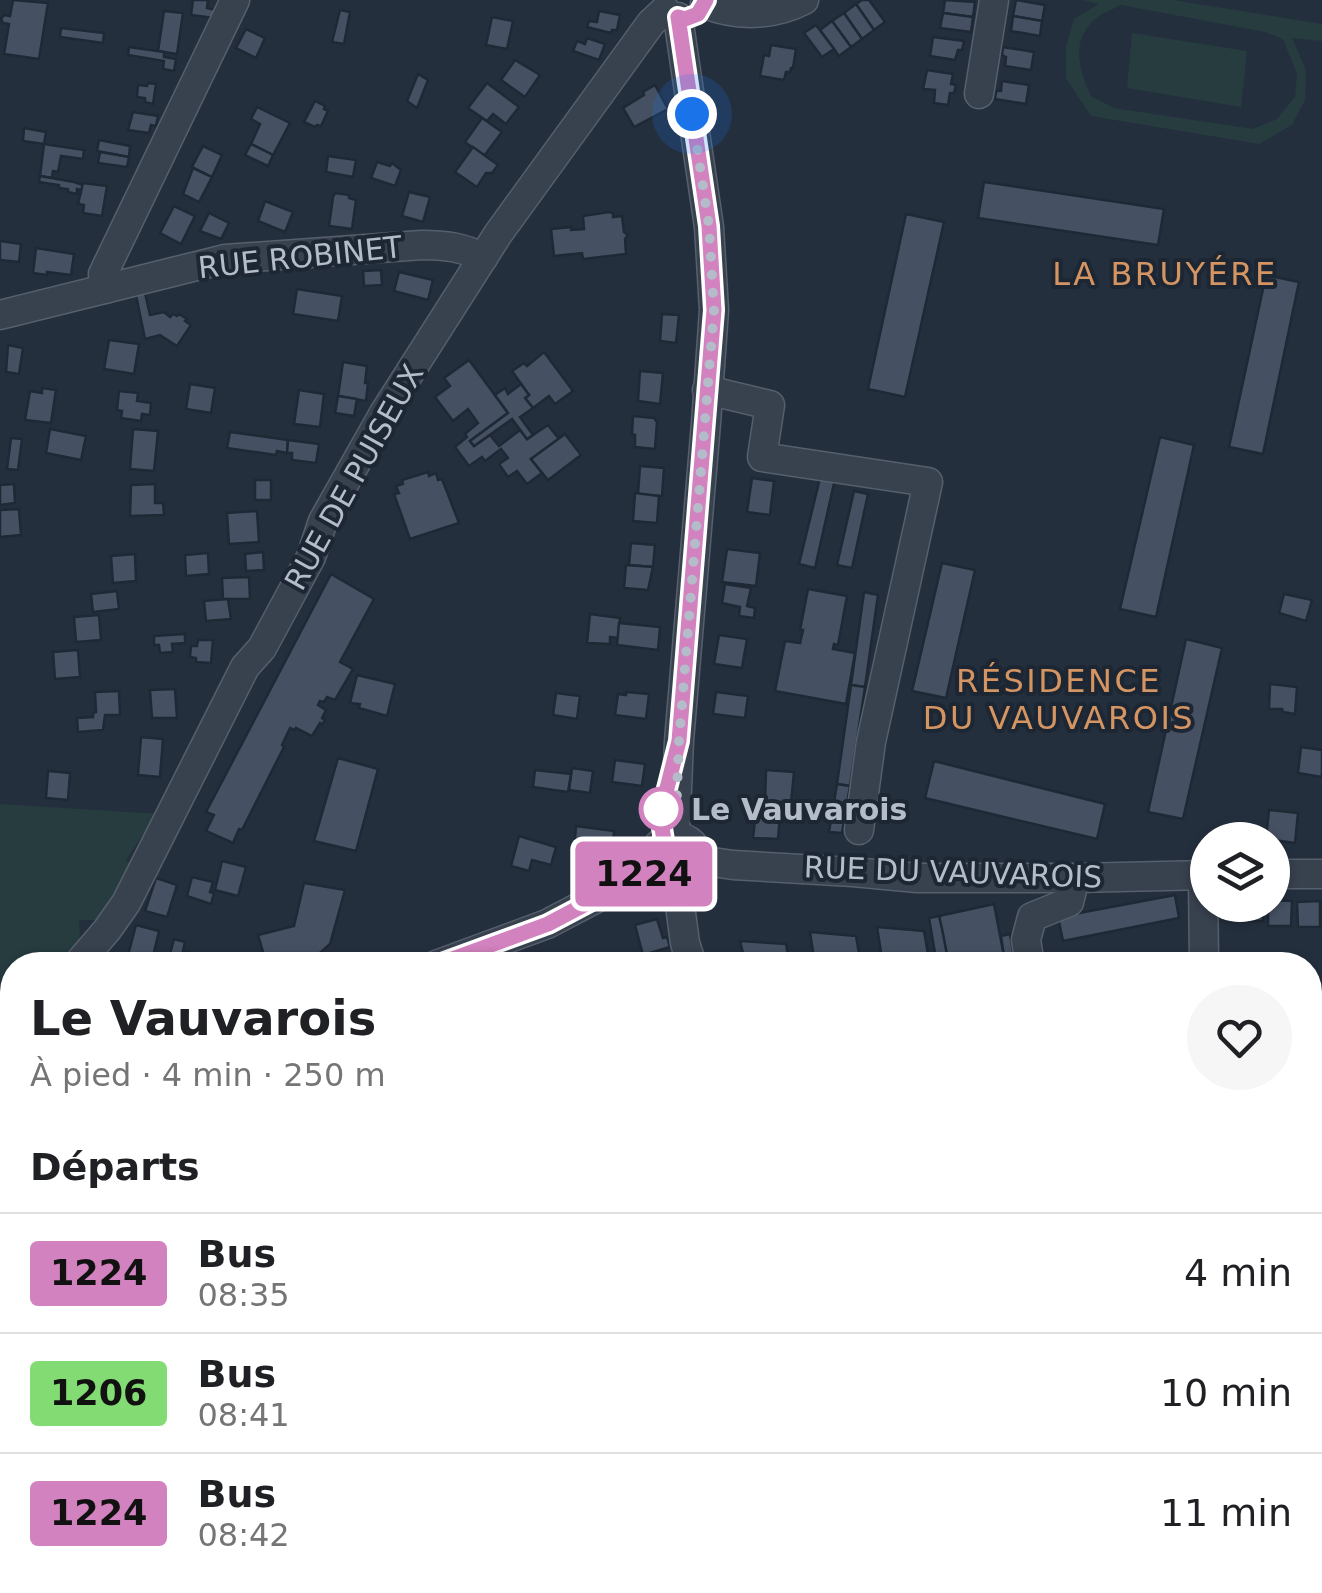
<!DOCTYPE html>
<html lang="fr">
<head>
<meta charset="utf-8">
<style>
  :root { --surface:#fff; --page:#f6f6f6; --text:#202124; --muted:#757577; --line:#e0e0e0 }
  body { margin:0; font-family:"DejaVu Sans",sans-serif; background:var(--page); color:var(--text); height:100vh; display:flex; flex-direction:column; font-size:38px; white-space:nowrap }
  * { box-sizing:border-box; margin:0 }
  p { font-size:32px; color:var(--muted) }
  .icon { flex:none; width:55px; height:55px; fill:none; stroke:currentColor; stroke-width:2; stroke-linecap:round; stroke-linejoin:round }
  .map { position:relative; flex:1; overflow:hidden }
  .details { position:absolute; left:0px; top:952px; width:1322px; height:642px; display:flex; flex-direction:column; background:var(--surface); border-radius:40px 40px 0 0; box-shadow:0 2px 8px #0004 }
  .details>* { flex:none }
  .badge { padding:0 20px; border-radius:8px; font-size:35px; line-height:65px }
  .tools { position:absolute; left:1190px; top:822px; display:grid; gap:20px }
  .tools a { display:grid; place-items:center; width:100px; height:100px; border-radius:50%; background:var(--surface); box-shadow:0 2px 8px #0004; font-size:50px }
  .you { position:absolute; width:50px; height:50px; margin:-25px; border:8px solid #fff; border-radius:50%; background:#1a73e8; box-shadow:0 0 0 15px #1a73e833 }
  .map>.badge { position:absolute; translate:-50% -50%; box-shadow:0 0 0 5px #fff }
  h2 { padding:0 30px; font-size:38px; line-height:90px }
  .round { display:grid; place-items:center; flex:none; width:105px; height:105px; border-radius:52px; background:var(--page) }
  .overview { display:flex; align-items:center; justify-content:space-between; height:170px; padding:0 30px }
  h1 { font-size:48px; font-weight:700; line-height:75px }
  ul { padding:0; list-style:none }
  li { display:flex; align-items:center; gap:30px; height:120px; padding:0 30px; border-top:2px solid var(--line) }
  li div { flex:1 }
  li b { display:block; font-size:38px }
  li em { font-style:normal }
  li .badge { min-width:110px; font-weight:700; text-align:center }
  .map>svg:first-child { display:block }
</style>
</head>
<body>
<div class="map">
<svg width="1322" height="1593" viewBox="0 0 1322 1593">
  <rect width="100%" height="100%" fill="#242f3e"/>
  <g fill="#263c3f" fill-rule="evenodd">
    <path d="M1083,0H1173L1322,24V41L1292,38L1306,70L1305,100L1292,125L1259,144L1091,116L1066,78V46L1074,19L1099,4ZM1121,5L1265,32L1283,39L1297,74L1295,97L1277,119L1253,129L1114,108L1091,96C1080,72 1070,43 1093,21C1100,14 1113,9 1121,5Z"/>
    <polygon points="1132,33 1247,51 1241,107 1127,88"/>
    <polygon points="0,804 160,814 151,830 147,828 126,860 131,866 97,920 79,920 80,943 61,965 12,965 12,984 0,982"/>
  </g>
  <g fill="#455162" stroke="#1f2835" stroke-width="2.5">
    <polygon points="13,0 48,3 39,59 4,54 9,24 3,23 1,19 4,15 10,16"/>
    <polygon points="193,0 208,0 207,8 215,10 214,18 191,15"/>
    <polygon points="862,0 869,0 885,22 874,30 856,4"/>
    <polygon points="945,0 975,2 973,17 943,13"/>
    <polygon points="1016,0 1045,5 1042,21 1013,16"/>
    <polygon points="856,4 874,30 862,39 844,13"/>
    <polygon points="340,10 350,12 344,44 332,42"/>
    <polygon points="164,11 183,13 177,54 158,51"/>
    <polygon points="599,11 620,15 617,30 612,30 611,33 587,27 589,21 597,22"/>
    <polygon points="844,13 862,39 851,47 832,21"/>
    <polygon points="943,13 973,17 971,32 940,28"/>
    <polygon points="1013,16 1042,21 1040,36 1011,31"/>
    <polygon points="492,17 513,21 507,49 486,45"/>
    <polygon points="832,21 851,47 839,56 820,30"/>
    <polygon points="816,25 834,49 822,57 804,33"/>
    <polygon points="61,28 104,33 103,43 60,37"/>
    <polygon points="246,29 265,38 256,58 236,48"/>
    <polygon points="933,37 964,41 962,50 958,50 955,60 930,56"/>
    <polygon points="587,38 605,44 599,60 573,51 577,41 585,44"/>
    <polygon points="771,45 796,49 793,68 791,68 790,72 786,72 784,80 760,76 764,55 769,56"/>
    <polygon points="129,47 164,52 164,57 176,59 174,71 163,69 164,61 128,55"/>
    <polygon points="1003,47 1034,52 1031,70 1005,66 1006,57 1002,55"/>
    <polygon points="515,60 540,75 525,97 501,80"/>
    <polygon points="927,70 953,74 951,84 956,85 954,93 950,93 948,105 934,103 935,90 923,89"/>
    <polygon points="418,74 428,80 417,108 407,101"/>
    <polygon points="1002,81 1029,85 1026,104 995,99 996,91 1001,91"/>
    <polygon points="148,83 156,84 153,104 145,102 145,98 137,97 138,85 147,86"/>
    <polygon points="487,83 519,107 506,124 493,114 487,121 468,108"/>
    <polygon points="655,85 668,109 634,127 623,108 644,95 643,92"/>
    <polygon points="315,101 325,106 324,109 328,111 321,126 317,125 315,127 304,122"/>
    <polygon points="257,107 290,123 273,155 251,144 260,124 251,119"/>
    <polygon points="133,112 158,116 156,126 151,125 149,133 128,130"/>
    <polygon points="482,118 502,132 484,156 465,142"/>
    <polygon points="24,128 46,132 44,144 23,141"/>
    <polygon points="99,140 130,146 129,157 97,151"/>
    <polygon points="44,144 84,150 83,159 61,156 58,172 53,171 52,178 40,176"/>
    <polygon points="251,144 273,155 268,166 245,155"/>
    <polygon points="203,146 222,155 212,177 192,167"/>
    <polygon points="473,147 498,165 492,173 486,173 477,187 455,172"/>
    <polygon points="100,152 129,157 127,167 98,163"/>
    <polygon points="328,156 356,160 353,177 326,172"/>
    <polygon points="377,162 390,166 392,163 401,170 395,186 371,178"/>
    <polygon points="193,168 212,177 199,202 183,194"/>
    <polygon points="40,176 74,182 83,185 82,190 77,189 77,194 68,192 68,189 59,188 59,185 39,182"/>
    <polygon points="984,182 1164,209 1158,245 978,218"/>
    <polygon points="83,183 107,186 102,216 83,213 84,205 78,204"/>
    <polygon points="409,192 430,197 423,222 402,216"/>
    <polygon points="335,193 349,195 349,198 356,200 352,229 329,226 333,197"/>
    <polygon points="265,201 293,212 285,232 258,221"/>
    <polygon points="174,206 195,216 181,244 160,233"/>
    <polygon points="609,212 613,213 613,217 622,216 624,232 628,235 625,239 626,254 583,259 582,253 554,256 551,229 571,227 571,230 584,229 583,216"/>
    <polygon points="209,213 229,223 221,239 200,231"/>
    <polygon points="906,214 944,222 905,397 868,389"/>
    <polygon points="0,241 21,244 19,262 0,260"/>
    <polygon points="36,248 74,254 71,275 47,272 47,275 33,273"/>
    <polygon points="381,270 382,285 364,286 363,271"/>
    <polygon points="399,272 433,280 428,300 394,291"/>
    <polygon points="1266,275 1299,282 1263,454 1229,447"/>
    <polygon points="297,289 342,296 338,321 293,314"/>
    <polygon points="145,293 150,315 164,312 170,317 173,314 177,316 179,314 187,319 185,321 191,325 177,346 160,335 145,339 136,295"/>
    <polygon points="662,314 679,315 676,343 660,341"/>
    <polygon points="109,340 139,344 134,374 104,369"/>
    <polygon points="8,345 23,348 19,374 6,372"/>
    <polygon points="544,352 573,391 555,404 549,396 533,408 525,398 529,395 512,371 524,363 527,366"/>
    <polygon points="469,360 508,413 470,441 474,446 490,435 499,446 520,430 527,439 548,425 559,439 531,459 542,473 527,484 517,471 508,477 499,464 508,458 501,449 485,461 482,457 469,466 455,447 467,437 465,434 478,423 468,409 453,421 435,397 450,386 444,378"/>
    <polygon points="343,362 367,366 365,383 368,383 366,401 338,396"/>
    <polygon points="640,371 663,373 660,404 638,401"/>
    <polygon points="190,384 215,388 211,413 186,409"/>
    <polygon points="521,384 529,395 525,398 533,408 520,417 533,435 527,439 512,419 474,446 470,441 508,413 495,395 505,388 508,394"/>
    <polygon points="42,388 56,390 51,423 25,420 30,391 42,393"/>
    <polygon points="299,390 324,394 320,427 294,424"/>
    <polygon points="119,391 138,393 137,401 151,403 150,415 142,414 141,421 121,418 122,411 117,410"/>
    <polygon points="338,396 357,399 354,416 335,413"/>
    <polygon points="633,416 654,418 657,422 655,449 635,447 635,435 632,434"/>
    <polygon points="50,429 86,436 81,460 46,453"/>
    <polygon points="133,429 158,431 154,471 130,469"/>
    <polygon points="230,432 288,440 287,453 277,451 276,455 227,448"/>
    <polygon points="565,434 581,455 548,480 531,459"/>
    <polygon points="1160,437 1194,445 1156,617 1120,609"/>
    <polygon points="11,438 22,439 18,470 7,469"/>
    <polygon points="288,440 319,444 316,463 292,460 292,453 287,453"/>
    <polygon points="640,466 664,468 662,496 638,494"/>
    <polygon points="428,472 429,476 436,473 438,480 442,479 459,523 410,539 394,494 399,493 396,486 403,484 402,480"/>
    <polygon points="821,474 835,479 815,568 799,564"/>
    <polygon points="752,478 774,481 770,515 747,512"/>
    <rect x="255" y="480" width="16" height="20"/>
    <polygon points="14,484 15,503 0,505 0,485"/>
    <polygon points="155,484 155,503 163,503 164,515 130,516 131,485"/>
    <polygon points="854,491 868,494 852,568 837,565"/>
    <polygon points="635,493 659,496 657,523 633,521"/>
    <polygon points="19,509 21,535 0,537 0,510"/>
    <polygon points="257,511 259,542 229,544 227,513"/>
    <polygon points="631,543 655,545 653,567 629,565"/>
    <polygon points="727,549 760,553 756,586 722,582"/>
    <polygon points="263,552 264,570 246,571 245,554"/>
    <polygon points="208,553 209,574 186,576 185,555"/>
    <polygon points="135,554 136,581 113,583 111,556"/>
    <polygon points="942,563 975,570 946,698 912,691"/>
    <polygon points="626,565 653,567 648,590 624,588"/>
    <polygon points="331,574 374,599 340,662 353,669 335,700 327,697 324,702 320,701 318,705 326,710 322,718 325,720 322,725 320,723 312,736 296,728 295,730 290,728 282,745 284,747 242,830 239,829 233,843 206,831 214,815 206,812"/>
    <polygon points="249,577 250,599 223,599 222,578"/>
    <polygon points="725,584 751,588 747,606 755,608 754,618 739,616 740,607 722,603"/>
    <polygon points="808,589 847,596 838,645 834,644 833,649 855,653 846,704 775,691 785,641 800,643 803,630 800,630"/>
    <polygon points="117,591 119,609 93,612 91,594"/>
    <polygon points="864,592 878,595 865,687 851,685"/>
    <polygon points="1284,594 1312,600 1306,621 1279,613"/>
    <polygon points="228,599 231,619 206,621 204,601"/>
    <polygon points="590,614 620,618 618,638 610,637 610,644 587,643"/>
    <polygon points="99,615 101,640 76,642 74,617"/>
    <polygon points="619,623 660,627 658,650 617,645"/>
    <polygon points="185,634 185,643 172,644 173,652 160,653 159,645 154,645 154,636"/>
    <polygon points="719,635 747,639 742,668 714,664"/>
    <polygon points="1186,639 1222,648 1183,819 1148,812"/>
    <polygon points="198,640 213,640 211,663 196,662 196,658 190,657 191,646 197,646"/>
    <polygon points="78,650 80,677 55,679 53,652"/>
    <polygon points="357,675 395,684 387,716 359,708 360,704 350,703"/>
    <polygon points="1270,684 1297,687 1295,714 1283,712 1282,709 1269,709"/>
    <polygon points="851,685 865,687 850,786 837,784"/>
    <polygon points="175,689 177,718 152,718 150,690"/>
    <polygon points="119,691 120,715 105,715 103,730 78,732 77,718 93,717 93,713 96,712 95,692"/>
    <polygon points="626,692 649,694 646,719 615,715 618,694 626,695"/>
    <polygon points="716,692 748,696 745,718 713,714"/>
    <polygon points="556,693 580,696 577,719 553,715"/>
    <polygon points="141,737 163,739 160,777 138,775"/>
    <polygon points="1301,747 1322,750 1322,777 1298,773"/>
    <polygon points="338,758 378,769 356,851 314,841"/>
    <polygon points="615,760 645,764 642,786 612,782"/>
    <polygon points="934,761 1105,804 1097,839 925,798"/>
    <polygon points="572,768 593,771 590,793 569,790"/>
    <polygon points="535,770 571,774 568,792 533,787"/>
    <polygon points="766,770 794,772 791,803 765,802"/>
    <polygon points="48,771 70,773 68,800 46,798"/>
    <polygon points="837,784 850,786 842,833 829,832"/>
    <polygon points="757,801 781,802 778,839 753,838"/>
    <polygon points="1269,810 1298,813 1295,843 1266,839"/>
    <polygon points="576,826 614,831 612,854 574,850"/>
    <polygon points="519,836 556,847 551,865 532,860 529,871 511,866"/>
    <polygon points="222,861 246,867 238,896 215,890"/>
    <polygon points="192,877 213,882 210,892 214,893 211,904 187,896"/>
    <polygon points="156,878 177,885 167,917 145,911"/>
    <polygon points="304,883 345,890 330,944 311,961 298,965 267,965 258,935 294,926"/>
    <polygon points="1175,895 1179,918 1063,941 1058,917"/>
    <polygon points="1272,900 1292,901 1291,926 1268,926 1268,905 1272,905"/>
    <polygon points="1320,901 1320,927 1298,927 1297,902"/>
    <polygon points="994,904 1004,956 949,965 939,916"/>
    <rect x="1242" y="905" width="21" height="16"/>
    <polygon points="939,916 942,929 949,965 937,965 929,918"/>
    <polygon points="657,919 663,938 667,937 670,947 643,955 635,925"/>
    <polygon points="136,925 159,931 151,965 127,959"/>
    <polygon points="877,927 924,931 930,965 883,965"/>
    <polygon points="810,932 856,936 861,965 815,965"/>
    <polygon points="1010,934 1015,963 1004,965 950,965 1004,956 1001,936"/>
    <polygon points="174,939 185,942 183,951 224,963 223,965 167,965"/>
    <polygon points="740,941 786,944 790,965 746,965"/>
    <polygon points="1322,1056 1322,1080 1310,1082 1310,1059"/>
    <rect x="0" y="1148" width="12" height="60"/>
    <polygon points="0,1275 12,1287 12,1368 0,1356"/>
    <polygon points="1319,1365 1322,1370 1322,1434 1310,1383 1310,1367"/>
    <polygon points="1322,1475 1322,1548 1310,1550 1310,1477"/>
    <polygon points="12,1479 12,1505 0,1506 0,1484 12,1483"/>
  </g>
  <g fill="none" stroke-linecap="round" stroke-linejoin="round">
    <defs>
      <g id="minor">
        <path d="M705,4C737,17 773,16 804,0"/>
        <polyline points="979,94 994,0"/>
        <polyline points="105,289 103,274 235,0"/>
        <path d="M0,315L225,259L422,245C444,245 464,247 483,258"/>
        <polyline points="707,390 770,405 762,457 928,482 871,742 859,830"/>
        <polyline points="675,836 679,741 706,423 714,310 709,227 678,17"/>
        <circle cx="676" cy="860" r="23"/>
        <polyline points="699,860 733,865 853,872 917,878 1075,878 1208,875"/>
        <polyline points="1272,874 1322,874"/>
        <polyline points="1203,875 1204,965"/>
        <polyline points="677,883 685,943 692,965"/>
        <polyline points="77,965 107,930 126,903 245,667 262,648 311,557 323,521 384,413 498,234 651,23 665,10"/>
        <polyline points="436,965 547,924 654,868"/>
        <polyline points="1030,965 1026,940 1032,917 1069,902 1075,878"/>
        <polyline points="1310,1013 1322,1014"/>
        <polyline points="0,1046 12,1035"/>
        <polyline points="1310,1103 1322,1100"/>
        <polyline points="1310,1175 1322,1173"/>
        <polyline points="1317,1254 1322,1278"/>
        <polyline points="1310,1334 1322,1330"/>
        <polyline points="0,1447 12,1447"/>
      </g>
      <polyline id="major" points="862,1593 862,1583 906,1586 962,1593"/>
    </defs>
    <use href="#minor" stroke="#565f6c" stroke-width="31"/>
    <use href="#major" stroke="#414a57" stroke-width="39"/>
    <use href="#minor" stroke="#38414e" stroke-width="28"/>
    <use href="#major" stroke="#56606e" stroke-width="35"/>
  </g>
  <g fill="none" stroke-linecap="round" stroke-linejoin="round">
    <defs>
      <path id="line" d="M436,965L548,924L654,868C652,856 654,848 664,840L660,816L679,741L714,310L709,226L678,17L685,19L698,14L706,0"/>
    </defs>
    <use href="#line" stroke="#fff" stroke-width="22"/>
    <use href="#line" stroke="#d282be" stroke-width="15"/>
    <polyline stroke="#b4bcc9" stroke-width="10" stroke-dasharray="0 18" points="661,809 676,815 679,741 714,310 709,226 692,114"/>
  </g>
  <circle fill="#fff" stroke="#d282be" stroke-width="5" cx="661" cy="809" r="20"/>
  <g text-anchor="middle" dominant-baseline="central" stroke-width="8" stroke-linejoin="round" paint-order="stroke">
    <g font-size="30" fill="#b4bcc9" stroke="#1d2633">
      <text transform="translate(300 257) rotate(-6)">RUE ROBINET</text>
      <text transform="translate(354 477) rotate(-61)">RUE DE PUISEUX</text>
      <text transform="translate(953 872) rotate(2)">RUE DU VAUVAROIS</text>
    </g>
    <g font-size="30" font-weight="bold" fill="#b4bcc9" stroke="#1d2633" text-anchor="start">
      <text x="691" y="809">Le Vauvarois</text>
    </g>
    <g font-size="32" letter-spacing="2.5" fill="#d59563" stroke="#1d2633">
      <text x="1165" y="274">LA BRUYÉRE</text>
      <text x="1059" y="681">RÉSIDENCE<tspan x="1059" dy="37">DU VAUVAROIS</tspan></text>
    </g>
  </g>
</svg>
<div class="tools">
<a><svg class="icon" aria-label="layers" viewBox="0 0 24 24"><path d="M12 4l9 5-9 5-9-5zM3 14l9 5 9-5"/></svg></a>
</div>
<div class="you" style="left:692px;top:114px"></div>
<b class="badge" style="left:644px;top:874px;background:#d282be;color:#111">1224</b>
<section class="details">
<div class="overview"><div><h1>Le Vauvarois</h1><p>À pied · 4 min · 250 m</p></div><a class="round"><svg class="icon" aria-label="heart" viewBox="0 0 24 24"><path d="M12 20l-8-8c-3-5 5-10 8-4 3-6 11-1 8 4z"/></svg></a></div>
<h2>Départs</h2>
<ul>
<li><span class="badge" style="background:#d282be;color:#111">1224</span><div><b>Bus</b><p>08:35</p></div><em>4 min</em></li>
<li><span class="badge" style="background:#82dc73;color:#111">1206</span><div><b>Bus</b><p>08:41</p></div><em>10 min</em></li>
<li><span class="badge" style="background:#d282be;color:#111">1224</span><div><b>Bus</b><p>08:42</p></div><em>11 min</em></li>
</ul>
</section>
</div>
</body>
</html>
